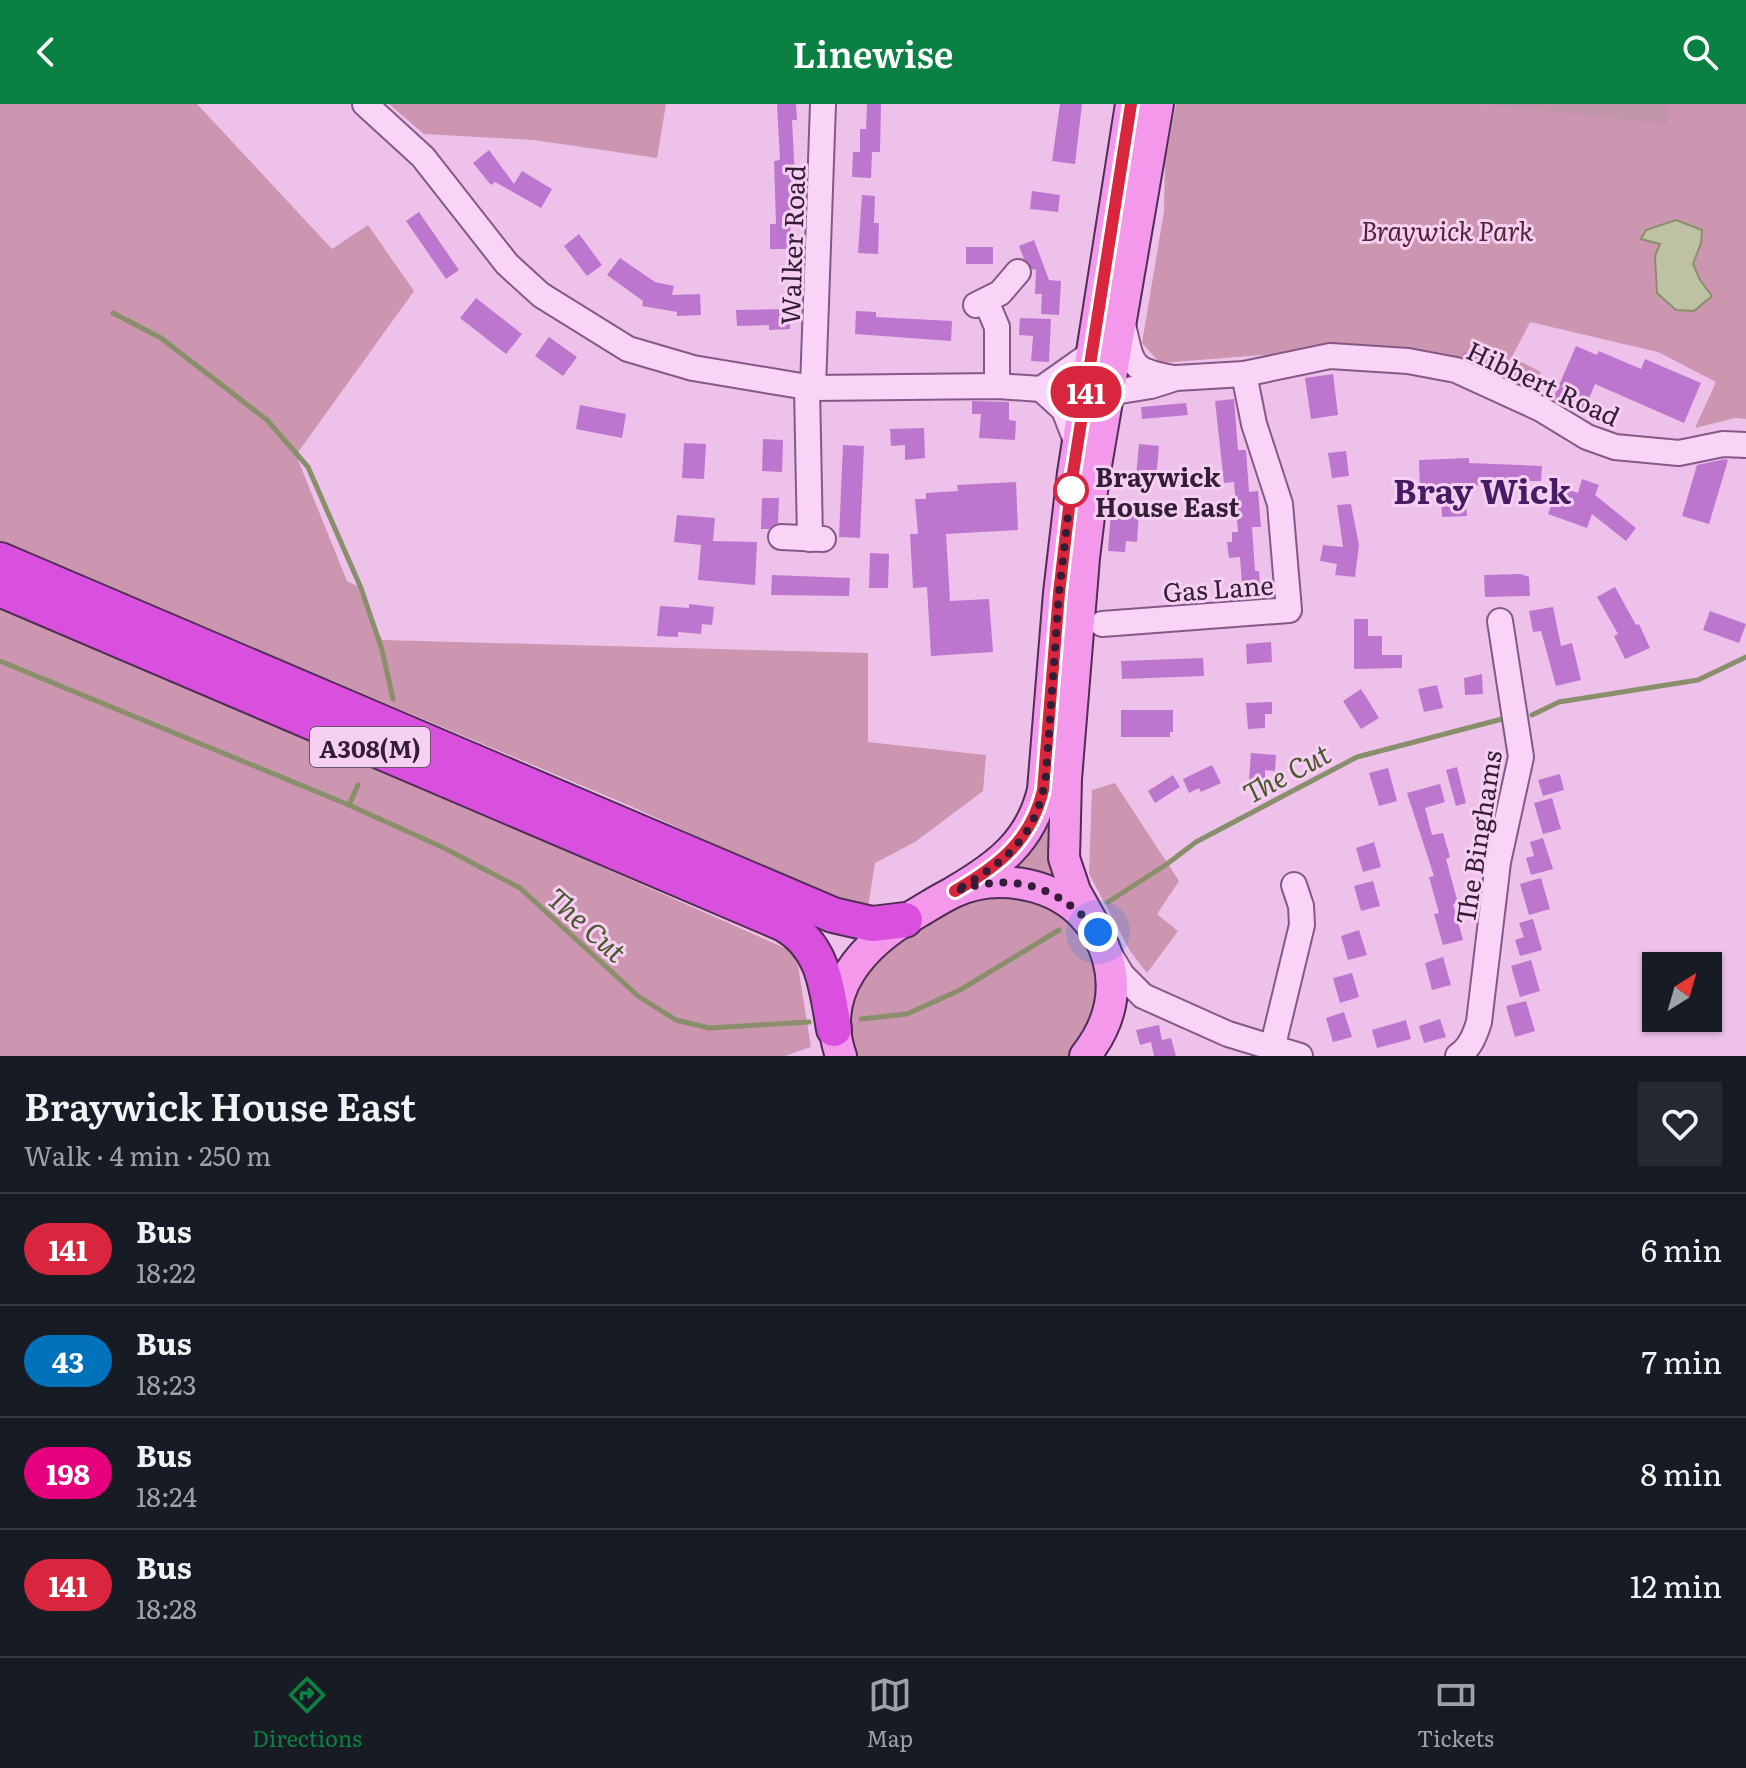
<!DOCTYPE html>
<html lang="en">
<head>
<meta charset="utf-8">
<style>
  :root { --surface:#171b24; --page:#242831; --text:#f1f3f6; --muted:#9ea1a6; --line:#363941; --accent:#0b8043 }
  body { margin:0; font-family:Literata,serif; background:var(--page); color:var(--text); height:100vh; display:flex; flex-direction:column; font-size:30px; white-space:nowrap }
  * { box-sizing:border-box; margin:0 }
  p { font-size:26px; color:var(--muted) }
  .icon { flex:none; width:44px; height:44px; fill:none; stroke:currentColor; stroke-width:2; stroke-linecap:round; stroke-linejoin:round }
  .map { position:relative; height:952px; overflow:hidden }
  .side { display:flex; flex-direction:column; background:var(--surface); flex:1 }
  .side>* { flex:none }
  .badge { padding:0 16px; border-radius:26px; font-size:28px; line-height:52px }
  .needle { width:52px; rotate:37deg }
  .tools { position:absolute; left:1642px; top:848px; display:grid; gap:16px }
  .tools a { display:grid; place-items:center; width:80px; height:80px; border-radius:0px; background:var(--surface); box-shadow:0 2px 6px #0004; font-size:40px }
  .you { position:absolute; width:40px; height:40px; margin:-20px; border:6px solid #fff; border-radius:50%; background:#1a73e8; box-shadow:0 0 0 12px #1a73e833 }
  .map>.badge { position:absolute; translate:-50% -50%; box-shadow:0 0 0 4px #fff }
  .round { display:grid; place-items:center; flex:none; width:84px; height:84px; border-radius:0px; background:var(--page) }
  .overview { display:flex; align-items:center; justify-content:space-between; height:136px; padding:0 24px }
  h1 { font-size:38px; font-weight:600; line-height:60px }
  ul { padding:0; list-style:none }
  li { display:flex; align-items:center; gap:24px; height:112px; padding:0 24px; border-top:2px solid var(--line) }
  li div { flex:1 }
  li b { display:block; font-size:30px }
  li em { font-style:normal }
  li .badge { min-width:88px; font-weight:700; text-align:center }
  header { display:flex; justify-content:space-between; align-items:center; height:104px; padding:0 24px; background:var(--accent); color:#fff; font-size:36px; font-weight:600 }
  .tabs { display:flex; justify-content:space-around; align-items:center; height:112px; border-top:2px solid var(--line); background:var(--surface); font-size:22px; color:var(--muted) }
  .tabs a { display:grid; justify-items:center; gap:4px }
  .tabs .active { color:var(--accent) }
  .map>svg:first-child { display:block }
</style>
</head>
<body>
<header><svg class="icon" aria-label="back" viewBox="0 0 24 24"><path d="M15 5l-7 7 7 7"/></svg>Linewise<svg class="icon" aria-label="search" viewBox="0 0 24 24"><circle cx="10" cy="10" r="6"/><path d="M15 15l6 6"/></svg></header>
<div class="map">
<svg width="1746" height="952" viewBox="0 0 1746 952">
  <rect width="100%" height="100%" fill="#eec1ea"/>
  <g fill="#cc95b0">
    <polygon points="0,0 197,0 332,145 368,121 414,187 296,351 347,477 361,484 382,536 868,549 868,638 986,651 983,687 915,738 875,759 867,810 628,701 0,437"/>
    <polygon points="389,0 666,0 657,54 534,36 424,30"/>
    <polygon points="1176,0 1480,0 1666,19 1669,0 1746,0 1746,315 1735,314 1695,324 1716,278 1658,248 1530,218 1512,253 1541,268 1529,294 1452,259 1437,249 1417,246 1350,244 1160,259 1142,239 1164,107 1165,59"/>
    <polygon points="0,504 527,730 796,849 811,943 785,952 0,952"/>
    <polygon points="1115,679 1179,777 1157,810 1178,827 1147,869 1130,847 1089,770 1092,686"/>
    <polygon points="1058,681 1062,779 1012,766 1038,738"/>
    <polygon points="1009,785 1066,810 1094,849 1099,898 1080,941 1069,952 853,952 847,902 869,856 955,801"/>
  </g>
  <polygon fill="#c194aa" points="1480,0 1669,0 1667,20"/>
  <polygon fill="#bec1a4" stroke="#898f6b" stroke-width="2" points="1676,116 1702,126 1701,139 1693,160 1700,176 1712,192 1694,207 1676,206 1657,189 1655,152 1660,140 1641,135 1646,126"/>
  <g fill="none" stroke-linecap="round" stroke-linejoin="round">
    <g stroke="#898f6b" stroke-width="5">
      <polyline points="113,209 161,234 267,316 308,363 361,484 382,546 393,595"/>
      <polyline points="0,557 349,701 444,744 520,784 638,892 676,916 709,924 809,918"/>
      <polyline points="1532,611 1559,598 1698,576 1746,553"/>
      <polyline points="349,701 358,681"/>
      <polyline points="1108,798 1167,760 1196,738 1357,653 1502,615"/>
      <polyline points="861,915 907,910 960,886 1059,826"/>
    </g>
  </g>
  <g fill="#bd76cd">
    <polygon points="777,0 796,0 797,16 792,16 795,75 794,110 790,110 791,145 770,145 770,120 776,120 774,57 780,56"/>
    <polygon points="867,0 881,0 880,48 872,48 871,74 852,73 853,48 860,48 860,25 866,25"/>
    <polygon points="1060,0 1082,0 1075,60 1052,57"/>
    <polygon points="489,46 514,80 522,67 552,85 541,104 495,78 491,81 473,59"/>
    <polygon points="1032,87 1060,91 1058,108 1030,105"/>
    <polygon points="862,91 875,92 874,119 879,119 878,150 858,149"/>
    <polygon points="419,108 459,166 446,175 406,117"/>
    <polygon points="579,130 602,161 587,172 564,142"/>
    <polygon points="1034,136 1049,176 1061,177 1059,211 1041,210 1042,190 1035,190 1036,165 1033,166 1024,155 1019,142"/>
    <rect x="966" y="143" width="27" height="17"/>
    <polygon points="620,154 655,178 674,182 672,191 700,190 701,211 677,212 677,208 642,202 643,197 607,171"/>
    <polygon points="476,194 522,230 506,250 460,214"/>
    <polygon points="790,205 790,225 769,226 769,221 737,222 736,206"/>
    <polygon points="856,207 876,208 876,213 952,217 951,237 855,230"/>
    <polygon points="1020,214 1051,215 1049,258 1031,257 1033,232 1019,231"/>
    <polygon points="549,233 577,253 563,272 535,252"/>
    <polygon points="1477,237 1490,243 1484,257 1506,267 1511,260 1522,264 1518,273 1531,278 1529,283 1462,252 1464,248 1471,251"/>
    <polygon points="1576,242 1597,251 1599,247 1641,265 1645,255 1701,279 1684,319 1595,280 1583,309 1553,295"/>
    <polygon points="1333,270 1338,311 1311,315 1305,274"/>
    <polygon points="1234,295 1238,346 1246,346 1249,388 1258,387 1261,423 1252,423 1255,467 1259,467 1261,493 1243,494 1240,453 1229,454 1227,438 1232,438 1232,428 1238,428 1234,378 1224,379 1215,297"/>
    <polygon points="972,297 1009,298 1009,316 1016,317 1015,336 979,334 981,310 972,310"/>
    <polygon points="1186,299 1188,311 1142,315 1141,303"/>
    <polygon points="580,301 626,310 622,334 576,325"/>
    <polygon points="924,324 925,354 905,356 905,341 891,342 890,325"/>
    <polygon points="763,335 783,336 782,368 762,367"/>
    <polygon points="684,339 706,340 704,375 682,374"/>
    <polygon points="1139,340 1159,342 1156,375 1136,373"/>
    <polygon points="843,341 864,342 860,434 839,433"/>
    <polygon points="1346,347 1349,372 1332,374 1328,349"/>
    <polygon points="1469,354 1469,359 1542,362 1541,377 1525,377 1525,383 1470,381 1470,385 1465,385 1467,412 1442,413 1441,386 1420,387 1419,356"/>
    <polygon points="1725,355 1728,356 1709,420 1682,412 1697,361"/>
    <polygon points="1582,375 1599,381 1595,391 1636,424 1626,437 1592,410 1587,424 1548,410 1552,399 1547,397 1552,380 1578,389"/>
    <polygon points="1016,378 1018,426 946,430 950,497 989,495 993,548 931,552 927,483 913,484 910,430 918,430 915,395 926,395 926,389 958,387 957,381"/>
    <polygon points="762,394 779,394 778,419 769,425 761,425"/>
    <polygon points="1351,400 1359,441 1355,473 1335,471 1337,460 1320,457 1323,441 1343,443 1337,401"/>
    <polygon points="1111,407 1139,409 1137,438 1126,437 1125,448 1108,447"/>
    <polygon points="677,411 715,414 713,437 757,438 755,481 698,476 701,441 674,438"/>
    <polygon points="870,449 889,450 888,484 869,484"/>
    <polygon points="1521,470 1529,473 1530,492 1485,493 1484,471"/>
    <polygon points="772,471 850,474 849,492 771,491"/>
    <polygon points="1615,483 1636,521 1639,520 1650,544 1625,555 1614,532 1618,530 1597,493"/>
    <polygon points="689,500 714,503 712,521 702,520 701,530 678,528 678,533 657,532 660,502 689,504"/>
    <polygon points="1553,503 1561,542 1572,539 1581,576 1556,582 1541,527 1533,528 1529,507"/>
    <polygon points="1710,507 1746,520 1739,539 1703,526"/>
    <polygon points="1354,515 1368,515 1368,532 1382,532 1382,551 1402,551 1402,564 1354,565"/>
    <polygon points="1271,538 1272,558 1247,560 1246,540"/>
    <polygon points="1203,554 1204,572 1122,575 1121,557"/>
    <polygon points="1482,570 1483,590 1465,591 1464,574"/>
    <polygon points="1437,581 1443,604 1424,608 1418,585"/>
    <polygon points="1361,585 1379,614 1361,625 1343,597"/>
    <polygon points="1272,598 1272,610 1265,610 1265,624 1248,625 1246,599"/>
    <polygon points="1121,606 1173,606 1173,628 1170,628 1170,633 1121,633"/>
    <polygon points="1251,649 1276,651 1275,667 1265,666 1265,676 1249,675"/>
    <polygon points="1212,661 1221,679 1201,688 1199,684 1189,689 1183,675"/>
    <polygon points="1457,663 1466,699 1456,702 1446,666"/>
    <polygon points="1388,664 1397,697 1379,702 1369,669"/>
    <polygon points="1560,670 1564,686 1543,692 1538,676"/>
    <polygon points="1173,671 1180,683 1155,699 1148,687"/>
    <polygon points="1440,680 1445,698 1425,704 1432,731 1443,729 1450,753 1446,755 1458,799 1453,800 1463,836 1443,841 1434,810 1439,809 1429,773 1434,772 1407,689"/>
    <polygon points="1552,694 1561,725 1543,730 1534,699"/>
    <polygon points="1543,734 1553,765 1531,771 1526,754 1534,752 1530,738"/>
    <polygon points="1374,738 1381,763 1363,768 1356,744"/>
    <polygon points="1541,774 1550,805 1529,811 1520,780"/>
    <polygon points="1373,777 1380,802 1361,807 1354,782"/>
    <polygon points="1533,815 1542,846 1520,852 1515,836 1524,833 1519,819"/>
    <polygon points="1359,826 1367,851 1348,856 1341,832"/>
    <polygon points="1443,853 1451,881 1432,886 1425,859"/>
    <polygon points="1531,856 1540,887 1520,893 1511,862"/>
    <polygon points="1352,869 1359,893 1340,899 1333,874"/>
    <polygon points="1526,897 1535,927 1515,933 1506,902"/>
    <polygon points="1344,908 1352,933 1333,938 1326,914"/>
    <polygon points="1440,915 1446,933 1424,939 1419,922"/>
    <polygon points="1406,916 1411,935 1377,944 1372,926"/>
    <polygon points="1159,921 1162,936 1171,934 1176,952 1154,952 1151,938 1140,941 1136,926"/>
  </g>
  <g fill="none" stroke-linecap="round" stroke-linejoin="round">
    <defs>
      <g id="minor">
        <polyline points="365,0 423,53 507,160 541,191 628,245 693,264 813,284 997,282 1041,285 1092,249"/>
        <polyline points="986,197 997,223 997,282"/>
        <polyline points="976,201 1000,189 1018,168"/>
        <path d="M1122,217C1133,260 1127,266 1174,274"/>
        <polyline points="807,284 810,435"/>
        <polyline points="813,284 823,0"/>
        <polyline points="1041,285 1064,306 1078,342"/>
        <polyline points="1108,289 1151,282 1176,274 1244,270 1330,252 1408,257 1456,266 1541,305 1587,333 1615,343 1679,349 1723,340 1746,341"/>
        <polyline points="781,433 823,435"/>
        <polyline points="1102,520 1289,506 1280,400 1254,320 1244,270"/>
        <polyline points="1110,851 1122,871 1143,892 1228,930 1300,952"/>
        <polyline points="1272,945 1302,821 1301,802 1294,781"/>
        <path d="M1458,952C1470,944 1475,931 1479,918L1498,758L1521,653L1500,517"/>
      </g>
      <g id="major">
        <path d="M955,787C998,762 1031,737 1043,686L1059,489L1073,369L1131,0"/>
        <polyline points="1098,828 1075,787 1064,754 1066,675 1084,454 1093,379 1158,0"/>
        <path d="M841,952C818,887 864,839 917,809C929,802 941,794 954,788C994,769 1049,778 1080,808C1094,822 1103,836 1108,855C1118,891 1108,923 1085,952"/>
      </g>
      <g id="highway">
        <polyline points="0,456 833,811 872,820 905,816"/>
        <path d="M0,485L784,820C824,842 827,885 834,925"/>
      </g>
    </defs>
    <use href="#minor" stroke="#855888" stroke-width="28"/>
    <use href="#major" stroke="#502d55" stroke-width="34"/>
    <use href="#highway" stroke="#502d55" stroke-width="38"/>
    <use href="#minor" stroke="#f9d4f6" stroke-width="24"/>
    <use href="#major" stroke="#f398eb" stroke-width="30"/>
    <use href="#highway" stroke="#d950df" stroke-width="34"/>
  </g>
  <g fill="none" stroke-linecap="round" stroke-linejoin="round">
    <defs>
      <path id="line" d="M955,787C998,762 1031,737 1043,686L1059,489L1073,369L1131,0"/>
    </defs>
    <use href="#line" stroke="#fff" stroke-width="18"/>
    <use href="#line" stroke="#d7263d" stroke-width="12"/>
    <path stroke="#341d37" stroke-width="8" stroke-dasharray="0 14.4" d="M1071,386L1059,489L1046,671C1037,733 1007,757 955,787C1014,768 1058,781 1098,828"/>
  </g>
  <circle fill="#fff" stroke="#d7263d" stroke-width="4" cx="1071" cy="386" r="16"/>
  <g text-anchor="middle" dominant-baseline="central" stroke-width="6" stroke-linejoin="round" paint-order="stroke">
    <rect fill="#f6d0f2" stroke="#6e536f" stroke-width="2" x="310" y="623" width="120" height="40" rx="6"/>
    <g font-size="24" font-weight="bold" fill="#341d37">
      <text x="370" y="643">A308(M)</text>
    </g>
    <g font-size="26" font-style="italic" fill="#542334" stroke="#f6d0f2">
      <text x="1447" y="125">Braywick Park</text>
    </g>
    <g font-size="26" fill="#341d37" stroke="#f6d0f2">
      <text transform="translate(791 141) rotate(-88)">Walker Road</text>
      <text transform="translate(1544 278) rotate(25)">Hibbert Road</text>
      <text transform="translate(1218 483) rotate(-4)">Gas Lane</text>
      <text transform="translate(1477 733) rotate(-81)">The Binghams</text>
    </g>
    <g font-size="26" font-weight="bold" fill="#341d37" stroke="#f6d0f2" text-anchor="start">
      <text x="1095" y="371">Braywick<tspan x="1095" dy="30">House East</tspan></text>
    </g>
    <g font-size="28" font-style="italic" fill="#49572c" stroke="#f6d0f2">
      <text transform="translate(1286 668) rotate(-28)">The Cut</text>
      <text transform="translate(588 820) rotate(42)">The Cut</text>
    </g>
    <g font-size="34" font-weight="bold" fill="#481c65" stroke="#f6d0f2">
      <text x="1482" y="385">Bray Wick</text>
    </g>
  </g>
</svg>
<div class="tools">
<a><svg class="needle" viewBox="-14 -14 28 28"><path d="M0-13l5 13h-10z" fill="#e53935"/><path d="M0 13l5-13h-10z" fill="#9ea1a6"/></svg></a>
</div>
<div class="you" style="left:1098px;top:828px"></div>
<b class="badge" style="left:1086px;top:288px;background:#d7263d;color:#fff">141</b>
</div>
<section class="side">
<div class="overview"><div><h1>Braywick House East</h1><p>Walk · 4 min · 250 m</p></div><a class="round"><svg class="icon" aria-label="heart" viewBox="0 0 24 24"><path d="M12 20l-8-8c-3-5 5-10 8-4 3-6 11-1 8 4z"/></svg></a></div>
<ul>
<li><span class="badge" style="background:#d7263d;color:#fff">141</span><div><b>Bus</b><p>18:22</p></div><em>6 min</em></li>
<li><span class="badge" style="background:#0072bc;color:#fff">43</span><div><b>Bus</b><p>18:23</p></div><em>7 min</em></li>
<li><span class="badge" style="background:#e6007e;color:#fff">198</span><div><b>Bus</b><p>18:24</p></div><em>8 min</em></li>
<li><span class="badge" style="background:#d7263d;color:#fff">141</span><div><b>Bus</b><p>18:28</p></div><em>12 min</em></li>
</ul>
</section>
<nav class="tabs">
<a class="active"><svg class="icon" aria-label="directions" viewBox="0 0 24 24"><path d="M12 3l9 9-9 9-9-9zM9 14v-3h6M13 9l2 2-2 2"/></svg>Directions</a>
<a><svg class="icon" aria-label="map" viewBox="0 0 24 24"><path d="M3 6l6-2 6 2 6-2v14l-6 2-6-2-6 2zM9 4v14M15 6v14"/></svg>Map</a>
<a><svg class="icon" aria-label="tickets" viewBox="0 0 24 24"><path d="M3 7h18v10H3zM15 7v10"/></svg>Tickets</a>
</nav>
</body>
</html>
